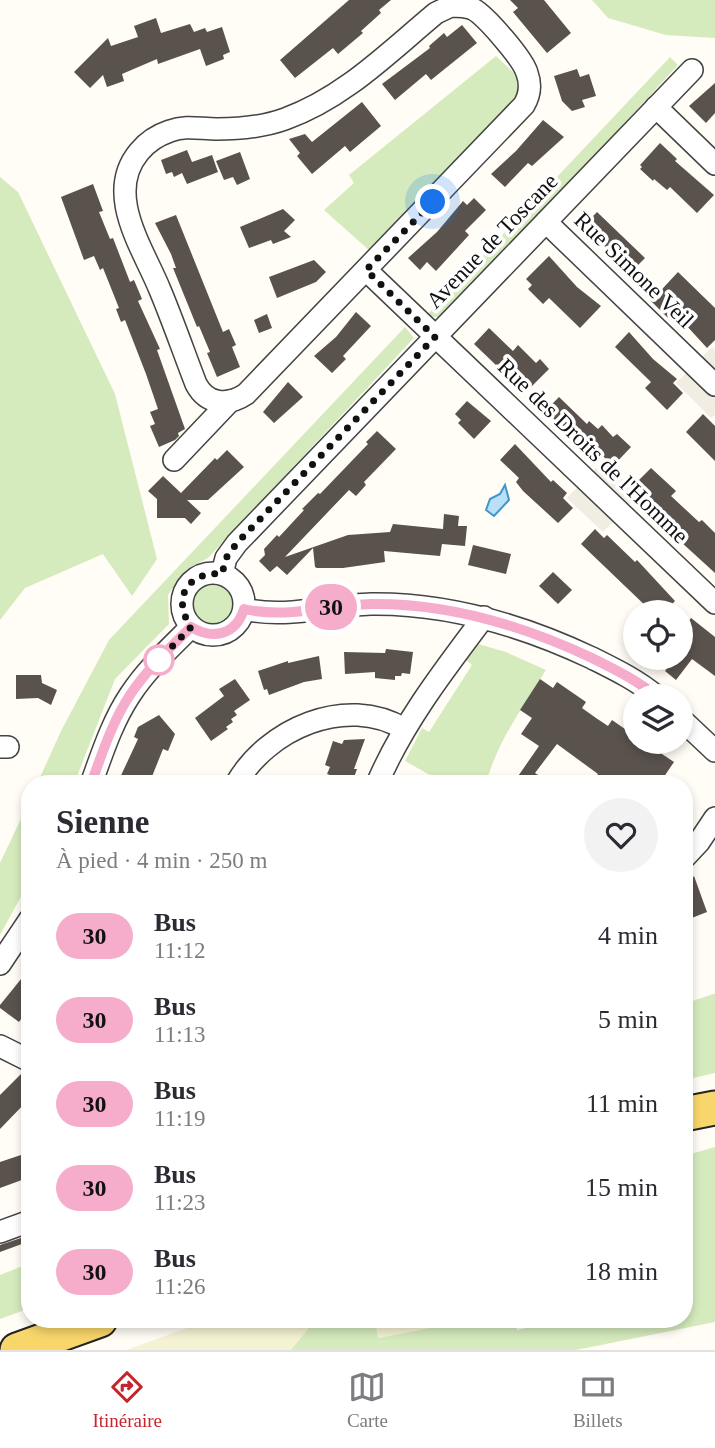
<!DOCTYPE html>
<html lang="fr">
<head>
<meta charset="utf-8">
<style>
  :root { --surface:#fff; --page:#f2f2f3; --text:#2b2b33; --muted:#7c7c81; --line:#e1e1e2; --accent:#c4262e }
  body { margin:0; font-family:"Times New Roman",serif; background:var(--page); color:var(--text); height:100vh; display:flex; flex-direction:column; font-size:26px; white-space:nowrap }
  * { box-sizing:border-box; margin:0 }
  p { font-size:23px; color:var(--muted) }
  .icon { flex:none; width:38px; height:38px; fill:none; stroke:currentColor; stroke-width:2; stroke-linecap:round; stroke-linejoin:round }
  .map { position:relative; flex:1; overflow:hidden }
  .panel { position:absolute; left:21px; top:775px; width:672px; height:553px; display:flex; flex-direction:column; background:var(--surface); border-radius:28px; box-shadow:0 4px 10px #0003 }
  .panel>* { flex:none }
  .badge { padding:0 14px; border-radius:23px; font-size:24px; line-height:46px }
  .controls { position:absolute; left:623px; top:600px; display:grid; gap:14px }
  .controls a { display:grid; place-items:center; width:70px; height:70px; border-radius:50%; background:var(--surface); box-shadow:0 4px 10px #0003; font-size:35px }
  .you { position:absolute; width:35px; height:35px; margin:-18px; border:5px solid #fff; border-radius:50%; background:#1a73e8; box-shadow:0 0 0 10px #1a73e833 }
  .map>.badge { position:absolute; translate:-50% -50%; box-shadow:0 0 0 4px #fff }
  .round { display:grid; place-items:center; flex:none; width:74px; height:74px; border-radius:37px; background:var(--page) }
  .head { display:flex; align-items:center; justify-content:space-between; height:119px; padding:0 35px }
  h1 { font-size:33px; font-weight:700; line-height:52px }
  ul { padding:0; list-style:none }
  li { display:flex; align-items:center; gap:21px; height:84px; padding:0 35px }
  li div { flex:1 }
  li b { display:block; font-size:26px }
  li em { font-style:normal }
  li .badge { min-width:77px; font-weight:700; text-align:center }
  .dock { display:flex; justify-content:space-around; align-items:center; height:98px; border-top:2px solid var(--line); background:var(--surface); font-size:19px; color:var(--muted) }
  .dock a { display:grid; justify-items:center; gap:4px }
  .dock .selected { color:var(--accent) }
  .map>svg:first-child { display:block }
</style>
</head>
<body>
<div class="map">
<svg width="715" height="1350" viewBox="0 0 715 1350">
  <rect width="100%" height="100%" fill="#fffdf5"/>
  <g fill="#f6f3d4">
    <polygon points="210,1320 315,1320 291,1350 126,1350"/>
    <polygon points="375,1320 472,1320 378,1338"/>
  </g>
  <g fill="#d5ebbd">
    <polygon points="592,0 715,0 715,38 666,35 608,18"/>
    <polygon points="496,56 515,74 522,97 371,252 324,210 354,183 349,175"/>
    <polygon points="670,57 678,65 443,319 427,315"/>
    <polygon points="0,177 18,192 115,394 157,559 132,596 103,554 25,588 0,620"/>
    <polygon points="405,327 414,338 208,558 186,570 168,595 169,624 115,679 74,784 37,784 61,731 109,640"/>
    <circle cx="214" cy="603" r="22"/>
    <path d="M478,644L506,652L546,670C524,706 497,741 486,784H436L437,779L405,761L422,728L429,732L472,665L466,660Z"/>
    <polygon points="30,800 30,880 0,935 0,863"/>
    <polygon points="713,994 715,994 715,1073 684,1080 684,1004"/>
    <polygon points="715,1147 715,1322 576,1350 291,1350 315,1320 375,1320 378,1338 472,1320 515,1320 517,1330 563,1320 684,1320 684,1156"/>
    <polygon points="30,1263 30,1308 0,1319 0,1275"/>
  </g>
  <g fill="#f1ede2">
    <polygon points="712,347 715,350 715,415 711,418 676,383"/>
    <polygon points="603,461 638,495 603,532 567,498"/>
  </g>
  <polygon fill="#b9e0f7" stroke="#3f96cf" stroke-width="2" points="505,485 509,500 494,516 486,510 490,499 500,494"/>
  <g fill="#5a524d">
    <polygon points="349,0 391,0 379,10 381,13 361,31 363,33 338,54 333,48 295,78 280,60"/>
    <polygon points="510,0 544,0 571,33 547,53 513,12 518,8"/>
    <polygon points="156,18 161,33 190,24 194,32 205,28 207,32 222,27 230,52 223,55 224,59 206,66 200,49 158,64 157,59 122,74 124,81 107,87 103,75 90,88 74,72 108,38 111,46 138,37 134,26"/>
    <polygon points="462,25 477,43 431,80 426,74 395,100 382,84 430,48 429,46 444,33 447,37"/>
    <polygon points="577,69 580,77 589,74 596,96 582,100 585,107 572,111 562,101 554,76"/>
    <polygon points="715,83 715,113 706,123 689,106"/>
    <polygon points="362,102 381,126 350,152 345,146 312,174 297,156 300,153 289,139 305,134 312,142"/>
    <polygon points="543,120 564,137 532,166 528,163 505,187 491,174 516,151"/>
    <polygon points="660,143 677,159 675,161 714,195 697,213 670,187 667,190 654,179 653,181 640,169 642,167 640,165"/>
    <polygon points="187,150 192,162 212,155 218,172 187,184 182,173 174,177 172,172 166,174 161,160"/>
    <polygon points="240,152 250,179 237,185 233,177 224,180 216,161"/>
    <polygon points="93,184 103,211 99,212 110,239 113,238 130,282 134,280 142,299 138,301 160,349 157,350 185,429 178,433 179,436 175,440 159,447 150,426 155,424 150,412 158,409 146,374 125,320 121,322 116,309 119,308 103,268 100,270 94,256 84,260 61,197"/>
    <polygon points="474,198 486,210 465,231 469,235 436,271 427,262 420,270 408,258 437,232 463,201 467,205"/>
    <polygon points="283,209 295,220 284,231 291,237 273,244 271,240 249,248 240,227"/>
    <polygon points="597,212 645,258 630,273 609,250 582,227"/>
    <polygon points="176,215 223,332 229,329 236,345 232,347 240,367 217,377 207,353 210,352 199,326 197,327 173,268 176,268 171,254 155,223"/>
    <polygon points="549,256 577,287 601,306 580,328 549,298 543,304 528,289 532,285 526,279"/>
    <polygon points="314,260 326,272 316,282 277,298 269,277"/>
    <polygon points="678,272 715,308 715,340 707,348 674,312 668,318 651,301"/>
    <polygon points="356,312 371,326 343,356 346,359 332,373 314,356 336,337"/>
    <polygon points="267,314 272,328 259,333 254,320"/>
    <polygon points="489,328 513,351 518,345 536,363 540,359 549,369 525,393 474,344"/>
    <polygon points="629,332 653,359 677,379 673,383 683,393 667,410 645,388 651,382 615,347"/>
    <polygon points="288,382 303,397 274,423 263,412"/>
    <polygon points="559,397 587,424 589,421 598,429 602,425 613,437 617,434 631,447 613,466 603,456 599,460 545,411"/>
    <polygon points="467,401 491,421 474,439 458,423 461,420 455,414"/>
    <polygon points="703,414 715,426 715,461 686,432"/>
    <polygon points="377,431 396,449 364,482 366,485 356,496 349,490 285,557 348,535 390,532 393,524 443,529 444,514 459,516 458,526 467,526 465,546 442,544 440,556 384,551 385,562 343,568 317,568 315,567 313,548 287,575 277,566 270,572 259,561 265,555 264,549 277,535 279,537 304,510 302,509 318,493 320,494 368,444 366,442"/>
    <polygon points="515,444 551,482 553,480 567,493 563,498 573,508 558,523 523,491 516,482 519,478 500,460"/>
    <polygon points="227,450 244,467 208,500 187,500 201,513 191,524 185,518 157,518 157,499 148,491 163,476 181,493 215,458 217,460"/>
    <polygon points="651,468 676,491 671,496 699,522 702,520 715,533 715,573 669,531 671,529 654,513 658,509 633,486"/>
    <polygon points="595,529 604,538 607,535 635,562 637,560 675,601 672,604 683,612 652,612 581,544"/>
    <polygon points="473,545 511,554 506,574 468,565"/>
    <polygon points="553,572 572,590 558,604 539,586"/>
    <polygon points="691,618 715,637 715,676 692,659 676,680 665,671 675,658 681,658 681,632"/>
    <polygon points="386,649 413,652 410,674 402,673 401,676 395,676 395,680 375,678 375,672 345,674 344,652 385,653"/>
    <polygon points="319,656 322,679 304,682 269,695 267,689 264,690 258,671 288,661 288,663"/>
    <polygon points="16,675 41,675 42,683 57,690 51,705 38,698 16,699"/>
    <polygon points="235,679 250,700 234,711 237,715 231,719 233,722 226,727 228,729 211,741 195,718 224,696 219,689"/>
    <polygon points="540,679 553,688 557,682 586,702 582,708 596,718 608,726 612,720 635,736 635,742 644,742 674,762 659,784 591,784 598,774 557,744 535,773 552,784 517,784 514,782 539,746 521,734 532,718 520,710"/>
    <polygon points="159,715 175,734 168,751 163,749 149,784 117,784 138,739 134,737 138,727"/>
    <polygon points="365,739 354,769 357,769 352,783 327,774 330,767 325,765 333,741 342,744 344,740"/>
    <polygon points="694,876 707,912 684,921 684,888"/>
    <polygon points="30,968 30,1007 19,1022 0,1008 0,1005"/>
    <polygon points="23,1072 30,1074 30,1098 0,1129 0,1095"/>
    <polygon points="30,1152 30,1177 0,1188 0,1162"/>
    <polygon points="30,1235 30,1241 0,1252 0,1245"/>
  </g>
  <g fill="none" stroke-linecap="round" stroke-linejoin="round">
    <defs>
      <g id="minor">
        <path d="M451,6C458,6 465,6 473,9C486,16 523,59 527,73C531,84 530,95 524,105L246,394C228,406 207,405 196,384C184,353 173,321 160,290C143,248 104,194 139,152C147,142 158,135 170,131C186,125 200,129 217,129C240,129 263,127 285,119C344,98 389,52 436,13Z"/>
        <polyline points="656,107 715,164"/>
        <polyline points="546,222 715,385"/>
        <polyline points="366,270 715,603"/>
        <polyline points="174,460 230,401"/>
        <circle cx="213" cy="604" r="31"/>
        <polyline points="222,574 226,558 237,543 692,70"/>
        <path d="M244,609C285,619 329,605 371,604C449,603 522,625 592,658C614,669 637,680 656,696"/>
        <polyline points="681,719 715,751"/>
        <polyline points="0,747 8,747"/>
        <path d="M91,784C102,754 112,722 130,695C147,669 170,648 191,627"/>
        <path d="M236,784C267,729 346,694 404,729"/>
        <path d="M377,784C403,723 444,670 484,617"/>
        <polyline points="684,858 699,842 715,818"/>
        <polyline points="0,964 30,919"/>
        <polyline points="0,1046 30,1061"/>
        <polyline points="0,1232 30,1221"/>
      </g>
      <g id="primary">
        <polyline points="684,1114 715,1108"/>
        <polyline points="17,1350 100,1320"/>
      </g>
    </defs>
    <use href="#minor" stroke="#444" stroke-width="24"/>
    <use href="#primary" stroke="#222" stroke-width="37"/>
    <use href="#minor" stroke="#fff" stroke-width="21"/>
    <use href="#primary" stroke="#f9d66b" stroke-width="33"/>
  </g>
  <g fill="none" stroke-linecap="round" stroke-linejoin="round">
    <defs>
      <path id="line" d="M91,784C102,754 112,722 130,695C147,669 170,648 191,627C213,640 236,635 244,609C286,619 329,605 371,604C449,603 522,625 592,658C614,669 637,680 656,696"/>
    </defs>
    <use href="#line" stroke="#fff" stroke-width="16"/>
    <use href="#line" stroke="#f6adcc" stroke-width="10"/>
    <path stroke="#111" stroke-width="7" stroke-dasharray="0 12.6" d="M159,660L157,662L191,627C171,598 188,571 222,574L226,558L237,543L435,337L366,270L433,202"/>
  </g>
  <circle fill="#fff" stroke="#f6adcc" stroke-width="3.5" cx="159" cy="660" r="14"/>
  <g text-anchor="middle" dominant-baseline="central" stroke-width="7" stroke-linejoin="round" paint-order="stroke">
    <g font-size="23" fill="#111" stroke="#fff">
      <text transform="translate(492 241) rotate(-46)">Avenue de Toscane</text>
      <text transform="translate(634 270) rotate(44)">Rue Simone Veil</text>
      <text transform="translate(593 451) rotate(44)">Rue des Droits de l'Homme</text>
    </g>
  </g>
</svg>
<div class="controls">
<a><svg class="icon" aria-label="locate" viewBox="0 0 24 24"><circle cx="12" cy="12" r="6"/><path d="M12 2v4M12 18v4M2 12h4M18 12h4"/></svg></a>
<a><svg class="icon" aria-label="layers" viewBox="0 0 24 24"><path d="M12 4l9 5-9 5-9-5zM3 14l9 5 9-5"/></svg></a>
</div>
<div class="you" style="left:433px;top:202px"></div>
<b class="badge" style="left:331px;top:607px;background:#f6adcc;color:#111">30</b>
<section class="panel">
<div class="head"><div><h1>Sienne</h1><p>À pied · 4 min · 250 m</p></div><a class="round"><svg class="icon" aria-label="heart" viewBox="0 0 24 24"><path d="M12 20l-8-8c-3-5 5-10 8-4 3-6 11-1 8 4z"/></svg></a></div>
<ul>
<li><span class="badge" style="background:#f6adcc;color:#111">30</span><div><b>Bus</b><p>11:12</p></div><em>4 min</em></li>
<li><span class="badge" style="background:#f6adcc;color:#111">30</span><div><b>Bus</b><p>11:13</p></div><em>5 min</em></li>
<li><span class="badge" style="background:#f6adcc;color:#111">30</span><div><b>Bus</b><p>11:19</p></div><em>11 min</em></li>
<li><span class="badge" style="background:#f6adcc;color:#111">30</span><div><b>Bus</b><p>11:23</p></div><em>15 min</em></li>
<li><span class="badge" style="background:#f6adcc;color:#111">30</span><div><b>Bus</b><p>11:26</p></div><em>18 min</em></li>
</ul>
</section>
</div>
<nav class="dock">
<a class="selected"><svg class="icon" aria-label="directions" viewBox="0 0 24 24"><path d="M12 3l9 9-9 9-9-9zM9 14v-3h6M13 9l2 2-2 2"/></svg>Itinéraire</a>
<a><svg class="icon" aria-label="map" viewBox="0 0 24 24"><path d="M3 6l6-2 6 2 6-2v14l-6 2-6-2-6 2zM9 4v14M15 6v14"/></svg>Carte</a>
<a><svg class="icon" aria-label="tickets" viewBox="0 0 24 24"><path d="M3 7h18v10H3zM15 7v10"/></svg>Billets</a>
</nav>
</body>
</html>
